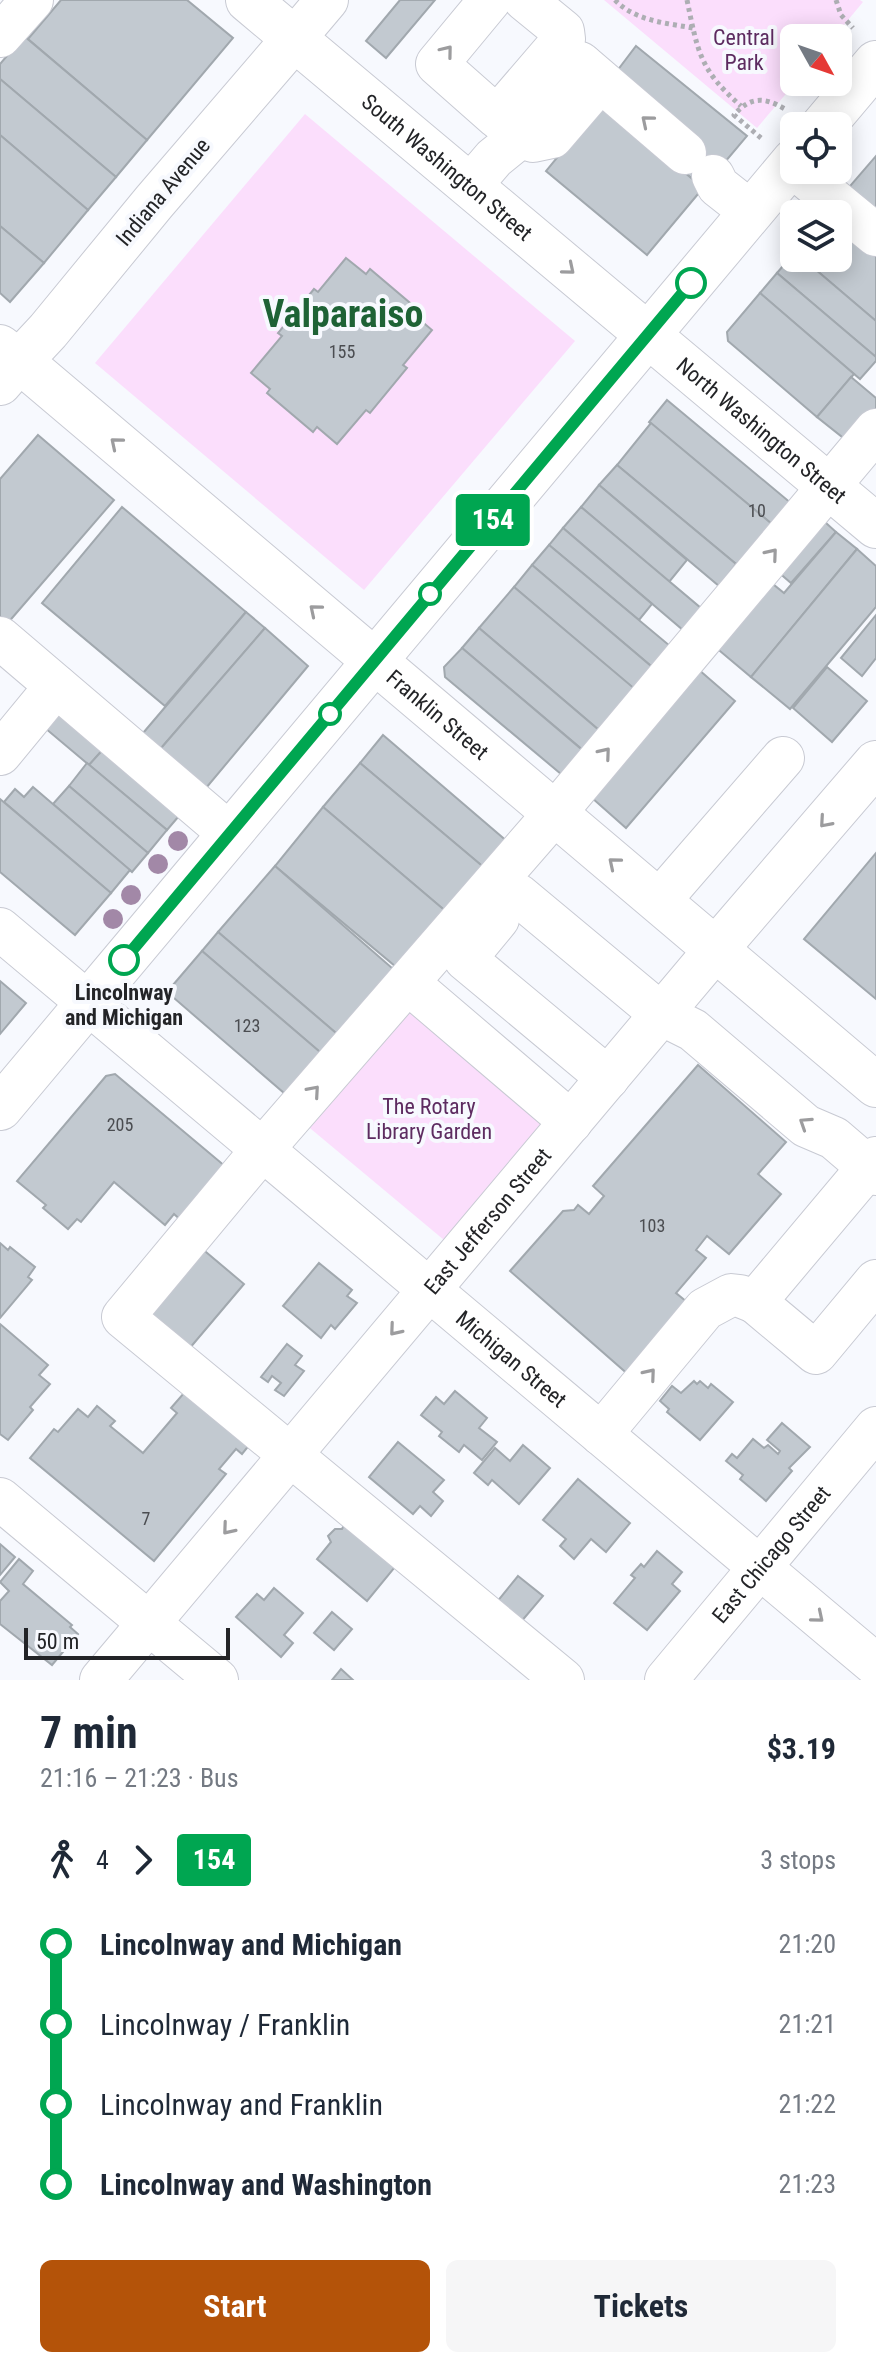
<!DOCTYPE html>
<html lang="en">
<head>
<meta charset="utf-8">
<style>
  :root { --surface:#fff; --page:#f6f6f7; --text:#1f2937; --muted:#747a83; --accent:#b45309 }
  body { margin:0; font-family:"Roboto Condensed",sans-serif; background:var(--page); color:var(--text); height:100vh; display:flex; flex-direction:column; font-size:30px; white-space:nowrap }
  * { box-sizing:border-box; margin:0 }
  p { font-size:26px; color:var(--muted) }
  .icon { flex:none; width:44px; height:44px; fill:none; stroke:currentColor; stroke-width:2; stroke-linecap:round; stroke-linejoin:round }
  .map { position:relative; height:1680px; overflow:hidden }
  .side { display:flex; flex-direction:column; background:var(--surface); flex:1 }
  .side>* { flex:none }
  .badge { padding:0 16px; border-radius:6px; font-size:28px; line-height:52px }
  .needle { width:52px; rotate:130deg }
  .tools { position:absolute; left:780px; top:24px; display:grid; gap:16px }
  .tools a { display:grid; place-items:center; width:72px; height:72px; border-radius:12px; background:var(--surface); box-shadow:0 4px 20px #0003; font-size:40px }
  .scale { position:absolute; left:24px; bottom:20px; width:206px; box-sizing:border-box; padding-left:8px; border:4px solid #232427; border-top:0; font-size:22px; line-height:28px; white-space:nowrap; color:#232427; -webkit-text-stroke:6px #f7f9fe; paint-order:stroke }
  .map>.badge { position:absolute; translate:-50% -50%; box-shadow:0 0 0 4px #fff }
  .legs { display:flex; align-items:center; gap:12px; height:88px; padding:0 40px; font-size:26px }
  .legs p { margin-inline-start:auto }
  .headline { display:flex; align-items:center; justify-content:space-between; height:136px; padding:0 40px }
  h1 { font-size:44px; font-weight:700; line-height:60px }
  .button { display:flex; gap:16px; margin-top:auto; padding:16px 40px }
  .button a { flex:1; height:92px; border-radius:12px; background:var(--accent); color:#fff; font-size:32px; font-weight:700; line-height:92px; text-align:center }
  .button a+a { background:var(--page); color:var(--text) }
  ul { padding:0 40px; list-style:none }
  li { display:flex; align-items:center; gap:28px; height:80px; font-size:30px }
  li i { display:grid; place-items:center; width:12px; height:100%; margin:0 10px; background:currentColor }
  li i::after { content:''; width:20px; height:20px; margin:-10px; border:6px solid; border-radius:50%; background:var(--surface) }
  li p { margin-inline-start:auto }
  li:first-child i { background:linear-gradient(#0000 50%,currentColor 0) }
  li:last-child i { background:linear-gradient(currentColor 50%,#0000 0) }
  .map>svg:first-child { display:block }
</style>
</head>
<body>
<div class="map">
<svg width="876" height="1680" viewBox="0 0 876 1680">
  <rect width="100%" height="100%" fill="#f7f9fe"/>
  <g fill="#fbdefc">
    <polygon points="604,0 860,0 863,2 833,38 794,38 794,82 796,82 757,128"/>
    <polygon points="305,114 575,341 364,590 95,363"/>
    <polygon points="406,1001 553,1113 444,1240 305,1124"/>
  </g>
  <g fill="#c2c9d0" stroke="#a1a8ae" stroke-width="2">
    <polygon points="61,0 187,0 233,38 147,140 28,39"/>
    <polygon points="400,0 435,0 386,58 366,41"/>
    <polygon points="24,36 147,140 116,177 0,79 0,64"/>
    <polygon points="636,46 747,136 703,188 676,165 614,75"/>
    <polygon points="0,79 116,177 88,210 0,135"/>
    <polygon points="602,103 703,188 647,255 546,171"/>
    <polygon points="0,135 88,210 44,263 0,226"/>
    <polygon points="876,156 876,219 844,193"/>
    <polygon points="838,215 876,247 876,321 802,258 838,258"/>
    <polygon points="0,226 44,263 10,302 0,293"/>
    <polygon points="794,253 794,258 802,258 876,321 876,357 777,273"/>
    <polygon points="346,258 366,274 370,269 416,308 412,313 432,330 403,365 407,368 370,413 366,410 337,444 317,427 313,432 267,393 270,389 251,373 282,336 278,333 314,289 318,292"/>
    <polygon points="777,273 876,357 876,361 860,379 760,293"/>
    <polygon points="760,293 854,374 817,417 728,341 727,332"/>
    <polygon points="851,377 876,398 876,414 851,444 817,417"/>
    <polygon points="667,400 798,509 779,530 649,422"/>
    <polygon points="651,423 779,530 736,564 617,465"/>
    <polygon points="38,435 114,500 6,625 0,620 0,479"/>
    <polygon points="617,465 736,564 719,586 599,485"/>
    <polygon points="599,485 687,560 669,582 581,507"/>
    <polygon points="122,507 246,612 165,706 42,603"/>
    <polygon points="581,507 708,614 690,636 563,528"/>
    <polygon points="815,513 836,532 791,583 770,565"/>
    <polygon points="563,528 652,604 639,620 549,545"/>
    <polygon points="836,532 857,549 751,677 708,641 763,576 784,593"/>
    <polygon points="549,545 676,651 658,672 532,565"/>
    <polygon points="857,549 876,566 876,607 790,709 751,677"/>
    <polygon points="532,565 658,672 640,694 514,587"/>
    <polygon points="514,587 636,690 600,731 479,628"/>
    <polygon points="246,612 265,628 156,754 138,739"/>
    <polygon points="876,615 876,658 862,676 841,658"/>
    <polygon points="265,628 308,666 201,794 156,754"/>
    <polygon points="479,628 600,731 584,751 462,648"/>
    <polygon points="462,648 587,754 567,779 445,677 444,667"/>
    <polygon points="691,663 735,701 626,828 583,790"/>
    <polygon points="827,667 867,701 832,742 793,708"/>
    <polygon points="57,702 107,745 89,765 39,723"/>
    <polygon points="383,735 509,843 487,870 360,763"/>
    <polygon points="107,745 184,810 167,830 89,765"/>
    <polygon points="87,763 167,830 148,853 69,786"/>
    <polygon points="360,763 487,870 449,914 323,807"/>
    <polygon points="69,786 148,853 132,872 53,804"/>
    <polygon points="33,787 130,870 111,893 4,802 15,789 24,797"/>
    <polygon points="0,799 111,893 75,935 0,872"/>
    <polygon points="323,807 449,914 401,971 275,866"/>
    <polygon points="876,853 876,999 804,939"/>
    <polygon points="275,866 400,975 343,1039 218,932"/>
    <polygon points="218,932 343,1039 327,1058 202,951"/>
    <polygon points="202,951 327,1058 291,1099 167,992"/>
    <polygon points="0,981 26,1003 0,1034"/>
    <polygon points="698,1065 786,1142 758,1174 781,1194 729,1254 707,1236 696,1250 706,1258 676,1293 692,1306 630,1376 510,1271 563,1211 574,1210 578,1205 589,1214 604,1196 593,1186"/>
    <polygon points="115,1074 232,1172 184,1223 174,1214 165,1225 114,1182 81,1222 77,1219 68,1229 43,1208 46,1205 17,1181 106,1076"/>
    <polygon points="0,1243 8,1250 10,1247 35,1267 28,1277 32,1280 0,1318"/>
    <polygon points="200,1247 244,1284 189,1349 146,1312"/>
    <polygon points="319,1263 352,1290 347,1296 357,1303 335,1329 331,1325 321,1338 283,1306"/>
    <polygon points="0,1324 48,1365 39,1375 50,1384 30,1407 33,1410 8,1440 0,1434"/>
    <polygon points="287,1344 302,1356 295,1365 304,1371 284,1396 275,1390 281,1383 272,1376 268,1382 261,1377"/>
    <polygon points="694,1381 697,1384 700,1381 708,1388 711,1384 733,1402 700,1440 667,1412 669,1409 660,1401 672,1386 681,1393"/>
    <polygon points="455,1391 487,1418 479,1428 497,1442 482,1460 464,1445 459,1452 439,1436 442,1432 421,1415 436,1397 444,1404"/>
    <polygon points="184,1393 255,1438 242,1454 236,1449 219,1469 226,1474 154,1561 30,1458 54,1429 58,1432 78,1409 88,1417 97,1406 115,1421 110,1426 143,1453 177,1413 171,1408"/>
    <polygon points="782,1423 810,1447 789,1468 792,1471 766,1501 740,1479 743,1475 726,1461 732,1454 737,1458 753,1439 764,1448 768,1445 778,1454 780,1451 767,1440"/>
    <polygon points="398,1442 444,1480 433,1492 443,1501 431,1516 420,1506 413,1514 369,1477"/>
    <polygon points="523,1445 550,1468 519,1504 492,1480 488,1485 474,1473 495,1448 510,1461"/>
    <polygon points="578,1479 630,1523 606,1552 591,1539 574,1559 560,1546 566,1539 543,1520"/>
    <polygon points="344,1525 395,1567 367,1601 317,1559 331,1542 328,1536 335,1529 342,1529"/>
    <polygon points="0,1544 15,1557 0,1575"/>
    <polygon points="657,1551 682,1572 672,1584 680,1591 647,1630 614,1603 635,1578 631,1575 641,1564 644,1567"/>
    <polygon points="19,1559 33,1571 23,1584 72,1625 70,1627 78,1634 52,1665 0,1624 0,1601 9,1591 0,1582"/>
    <polygon points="518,1576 543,1596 520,1623 496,1603"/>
    <polygon points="274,1588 303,1613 284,1635 293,1643 281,1657 236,1617 257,1594 264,1600"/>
    <polygon points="332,1612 352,1629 334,1650 314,1633"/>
    <polygon points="341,1669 353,1680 332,1680"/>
  </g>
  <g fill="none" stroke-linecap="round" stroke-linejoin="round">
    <defs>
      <g id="minor">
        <polyline points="490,0 437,64 497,117 564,39 563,31 525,0"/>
        <polyline points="0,36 32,0"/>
        <polyline points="294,39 327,0"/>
        <polyline points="580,63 685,153"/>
        <polyline points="582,65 520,137 533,141 552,137 600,81"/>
        <polyline points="797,170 876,235"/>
        <polyline points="713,176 718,186 751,212"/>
        <polyline points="470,186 494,158 520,137 501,120"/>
        <polyline points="0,346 20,361 0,384"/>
        <polyline points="0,638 230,834"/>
        <polyline points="0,754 56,686"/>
        <polyline points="518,895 661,1014 693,1030 806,1126 834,1138 876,1174"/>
        <polyline points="659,901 783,758"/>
        <polyline points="498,919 465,959 608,1078"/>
        <path id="s1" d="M0,929L876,1665"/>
        <polyline points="408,983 571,1122"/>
        <polyline points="876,1158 755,1302 816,1353 876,1281"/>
        <polyline points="601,1434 705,1309 731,1295 740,1296 755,1302"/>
        <polyline points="0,1499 217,1680"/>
        <path id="s2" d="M101,1680L716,949"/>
        <polyline points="563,1680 123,1317 262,1150 555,813 876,430"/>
        <path id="s3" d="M666,1680L876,1428"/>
      </g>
      <g id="major">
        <path id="s4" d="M248,0L876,526"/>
        <path id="s5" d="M294,39L154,202L48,331L20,361L876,1085"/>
        <polyline points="823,126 876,63"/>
        <polyline points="716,949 876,763"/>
        <polyline points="0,1108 794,161"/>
      </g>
    </defs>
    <use href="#minor" stroke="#c8cad3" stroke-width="44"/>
    <use href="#major" stroke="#c8cad3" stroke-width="46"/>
    <g stroke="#adaeb3" stroke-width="5" stroke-dasharray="4 4" stroke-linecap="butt">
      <path d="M615,0C635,21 666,23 693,28"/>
      <path d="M687,0C698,53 700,70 741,106"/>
      <polyline points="836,0 841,15 853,28"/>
      <path d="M761,138L734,115C751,96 764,97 785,109"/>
    </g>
    <use href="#minor" stroke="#fff" stroke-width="42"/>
    <use href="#major" stroke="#fff" stroke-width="44"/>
  </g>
  <g fill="#a288a7">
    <circle cx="178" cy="841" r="10"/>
    <circle cx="158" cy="864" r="10"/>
    <circle cx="131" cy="895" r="10"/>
    <circle cx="113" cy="919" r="10"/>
  </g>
  <defs><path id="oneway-chevron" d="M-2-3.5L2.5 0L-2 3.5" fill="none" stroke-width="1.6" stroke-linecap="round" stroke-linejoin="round" transform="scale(2)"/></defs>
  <g stroke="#9c9c9e">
    <use href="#oneway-chevron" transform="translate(447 51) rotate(-51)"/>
    <use href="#oneway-chevron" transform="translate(647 121) rotate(-140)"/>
    <use href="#oneway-chevron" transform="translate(569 269) rotate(40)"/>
    <use href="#oneway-chevron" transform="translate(116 443) rotate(-140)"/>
    <use href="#oneway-chevron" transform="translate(772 554) rotate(-50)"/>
    <use href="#oneway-chevron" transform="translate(315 610) rotate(-140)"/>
    <use href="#oneway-chevron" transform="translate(605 753) rotate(-50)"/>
    <use href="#oneway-chevron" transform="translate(825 822) rotate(131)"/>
    <use href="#oneway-chevron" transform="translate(614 863) rotate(-140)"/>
    <use href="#oneway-chevron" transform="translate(314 1091) rotate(-49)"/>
    <use href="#oneway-chevron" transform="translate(805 1123) rotate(-147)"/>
    <use href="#oneway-chevron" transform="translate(395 1330) rotate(130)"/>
    <use href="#oneway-chevron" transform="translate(650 1374) rotate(-50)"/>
    <use href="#oneway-chevron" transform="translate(228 1529) rotate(130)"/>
    <use href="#oneway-chevron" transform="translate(818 1617) rotate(40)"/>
  </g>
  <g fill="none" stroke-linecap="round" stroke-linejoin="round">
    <defs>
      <polyline id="line-1" points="124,960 691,283"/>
    </defs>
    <use href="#line-1" stroke="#fff" stroke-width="18"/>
    <use href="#line-1" stroke="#00a651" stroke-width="12"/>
  </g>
  <g fill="#fff" stroke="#00a651" stroke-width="4">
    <circle cx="691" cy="283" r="14"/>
    <circle cx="430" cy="594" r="10"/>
    <circle cx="330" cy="714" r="10"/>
    <circle cx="124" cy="960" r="14"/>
  </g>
  <g text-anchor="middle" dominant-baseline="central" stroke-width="8" stroke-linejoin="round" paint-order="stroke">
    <g font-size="18" fill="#4b4d51">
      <text x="342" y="351">155</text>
      <text x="757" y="510">10</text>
      <text x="247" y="1025">123</text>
      <text x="120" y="1124">205</text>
      <text x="652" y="1225">103</text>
      <text x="146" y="1518">7</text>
    </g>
    <g font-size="22" fill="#5d2b60" stroke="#f7f9fe">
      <text x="744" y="37">Central<tspan x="744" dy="25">Park</tspan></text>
      <text x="429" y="1106">The Rotary<tspan x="429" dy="25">Library Garden</tspan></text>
    </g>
    <g font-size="22" fill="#232427" stroke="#f7f9fe">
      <text stroke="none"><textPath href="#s4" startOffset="260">South Washington Street</textPath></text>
      <text transform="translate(163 192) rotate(-50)">Indiana Avenue</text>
      <text stroke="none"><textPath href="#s4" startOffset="670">North Washington Street</textPath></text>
      <text stroke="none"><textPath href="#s5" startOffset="970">Franklin Street</textPath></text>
      <text stroke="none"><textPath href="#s2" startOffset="600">East Jefferson Street</textPath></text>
      <text stroke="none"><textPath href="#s1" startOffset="668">Michigan Street</textPath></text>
      <text stroke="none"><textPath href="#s3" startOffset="164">East Chicago Street</textPath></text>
    </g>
    <g font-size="22" font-weight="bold" fill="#232427" stroke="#f7f9fe">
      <text x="124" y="992">Lincolnway<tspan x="124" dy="25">and Michigan</tspan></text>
    </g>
    <g font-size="38" font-weight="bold" fill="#1e6235" stroke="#f7f9fe">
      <text x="343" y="314">Valparaiso</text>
    </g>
  </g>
</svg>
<div class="tools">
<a><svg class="needle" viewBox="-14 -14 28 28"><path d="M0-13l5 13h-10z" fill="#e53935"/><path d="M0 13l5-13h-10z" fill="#747a83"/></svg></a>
<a><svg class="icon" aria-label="locate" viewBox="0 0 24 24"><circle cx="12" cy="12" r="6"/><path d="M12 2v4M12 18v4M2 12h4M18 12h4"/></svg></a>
<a><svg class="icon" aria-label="layers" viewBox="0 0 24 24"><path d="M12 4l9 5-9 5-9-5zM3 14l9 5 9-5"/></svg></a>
</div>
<div class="scale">50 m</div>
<b class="badge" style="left:493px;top:520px;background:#00a651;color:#fff">154</b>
</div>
<section class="side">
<div class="headline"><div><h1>7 min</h1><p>21:16 – 21:23 · Bus</p></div><b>$3.19</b></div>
<div class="legs"><svg class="icon" aria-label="walk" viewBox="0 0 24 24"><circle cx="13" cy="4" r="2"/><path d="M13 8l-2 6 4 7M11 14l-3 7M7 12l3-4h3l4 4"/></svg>4<svg class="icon" aria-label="forward" viewBox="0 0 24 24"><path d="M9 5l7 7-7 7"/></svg><b class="badge" style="background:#00a651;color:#fff">154</b><p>3 stops</p></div>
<ul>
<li><i style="color:#00a651"></i><b>Lincolnway and Michigan</b><p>21:20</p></li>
<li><i style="color:#00a651"></i><span>Lincolnway / Franklin</span><p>21:21</p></li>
<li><i style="color:#00a651"></i><span>Lincolnway and Franklin</span><p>21:22</p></li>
<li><i style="color:#00a651"></i><b>Lincolnway and Washington</b><p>21:23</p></li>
</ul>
<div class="button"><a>Start</a><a>Tickets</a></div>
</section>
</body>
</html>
